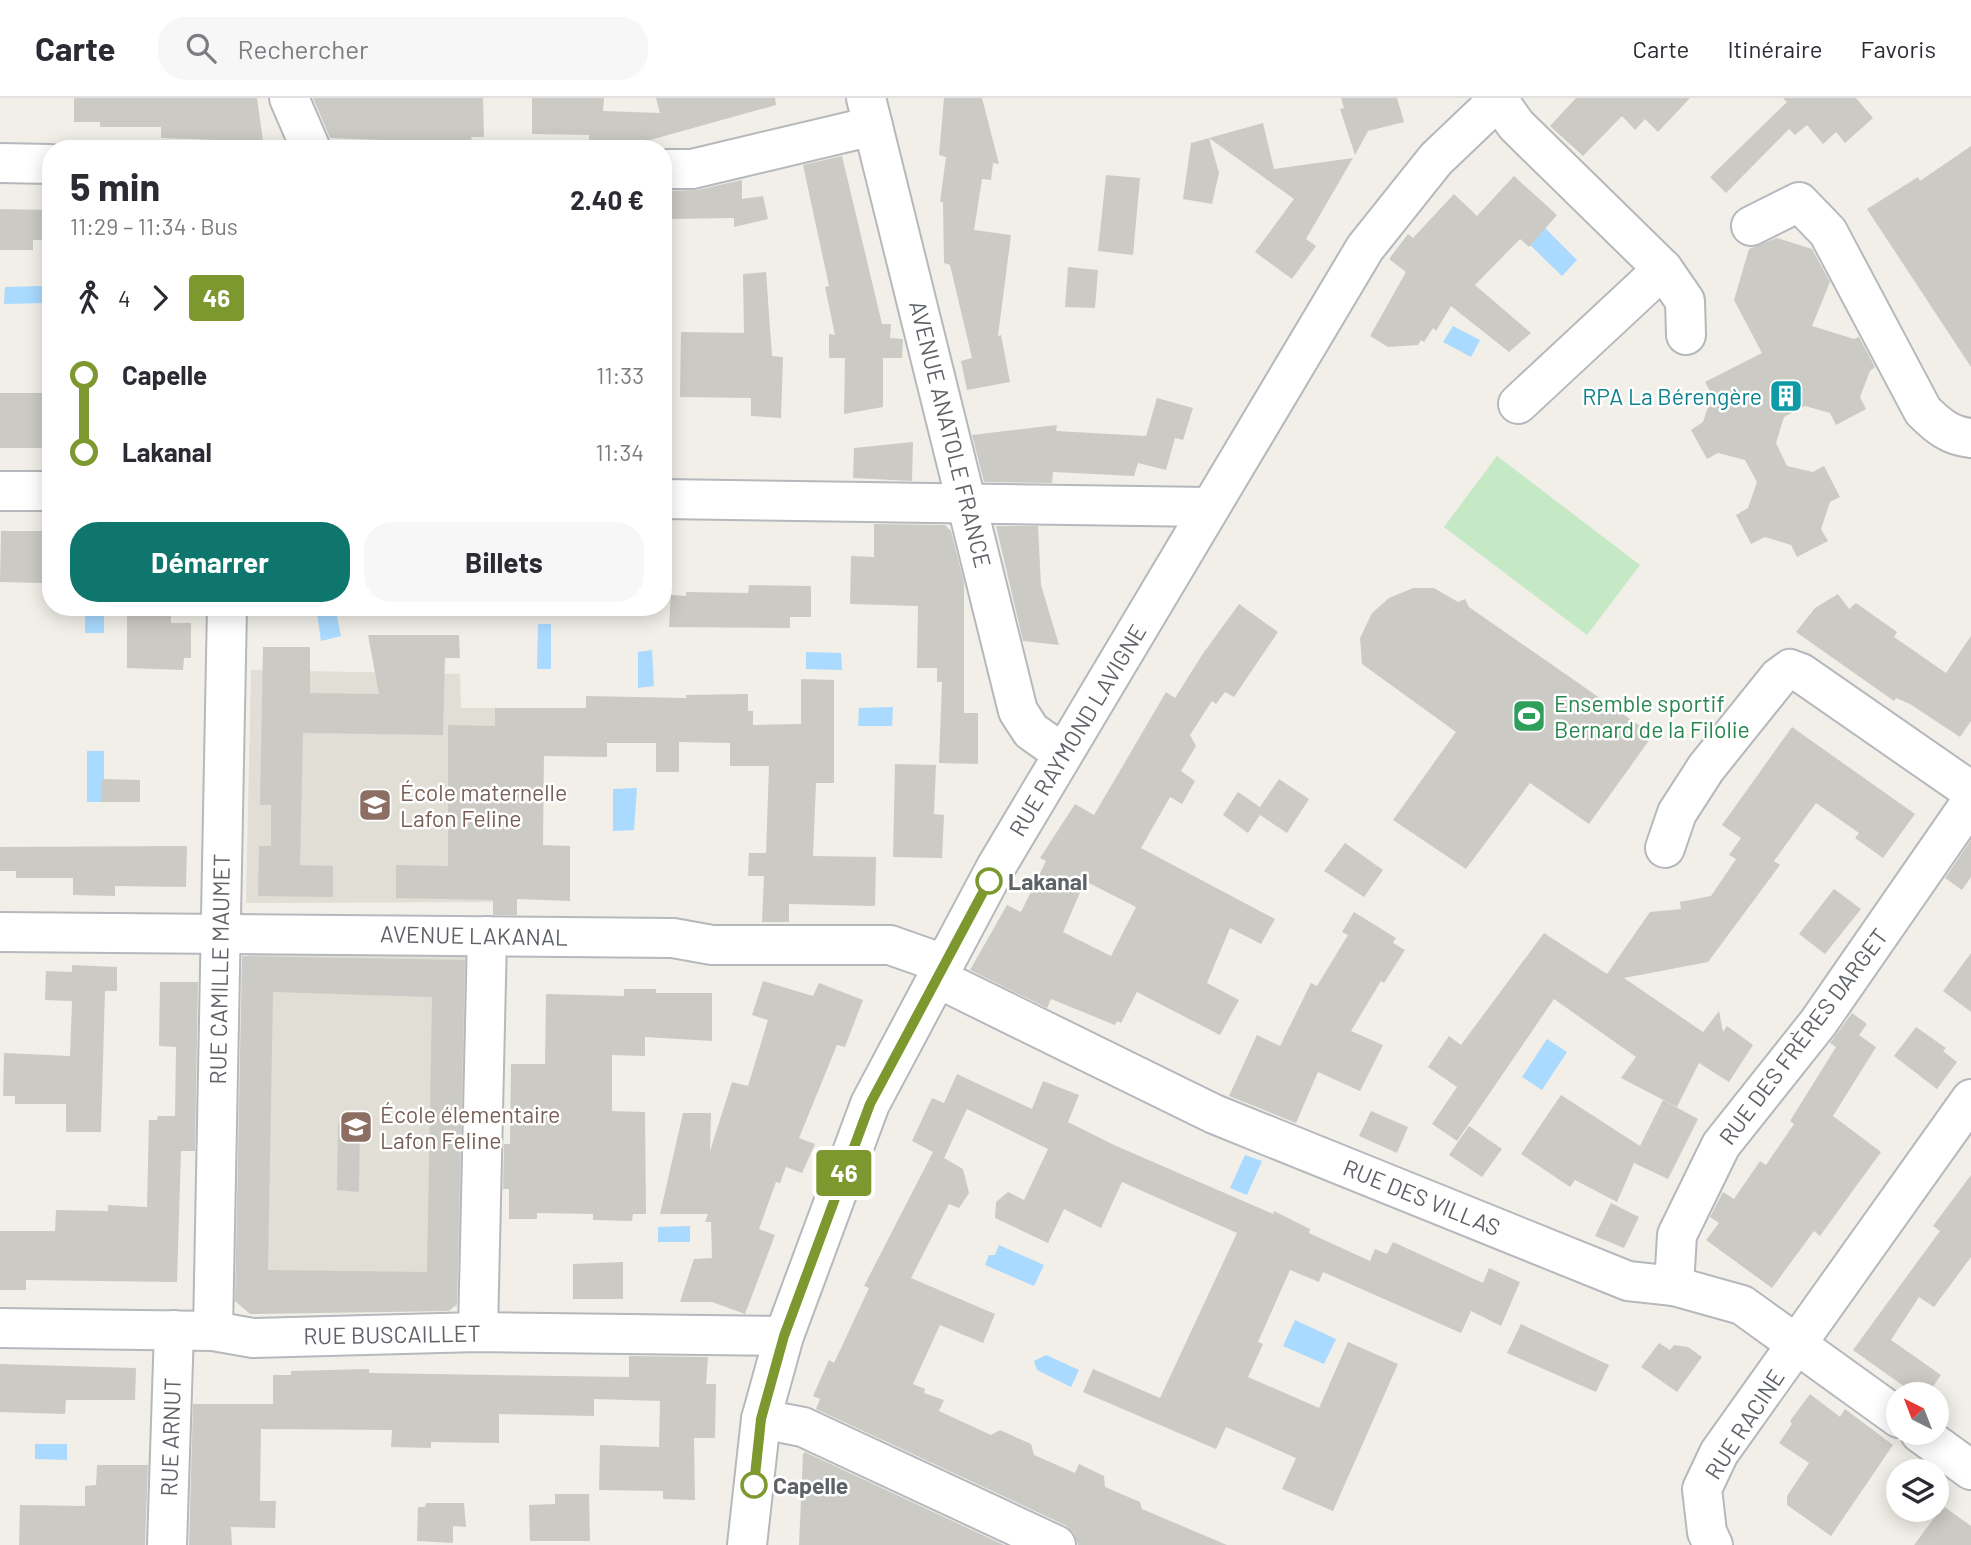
<!DOCTYPE html>
<html lang="fr">
<head>
<meta charset="utf-8">
<style>
  :root { --surface:#fff; --page:#f7f7f7; --text:#2b2b33; --muted:#7c7c81; --line:#e1e1e2; --accent:#0f766e }
  body { margin:0; font-family:Barlow,sans-serif; background:var(--page); color:var(--text); height:100vh; display:flex; flex-direction:column; font-size:26px; white-space:nowrap }
  * { box-sizing:border-box; margin:0 }
  p { font-size:23px; color:var(--muted) }
  .icon { flex:none; width:38px; height:38px; fill:none; stroke:currentColor; stroke-width:2; stroke-linecap:round; stroke-linejoin:round }
  .map { position:relative; flex:1; overflow:hidden }
  .sheet { position:absolute; left:42px; top:42px; width:630px; height:476px; display:flex; flex-direction:column; background:var(--surface); border-radius:28px; box-shadow:0 4px 18px #0003 }
  .sheet>* { flex:none }
  .badge { padding:0 14px; border-radius:5px; font-size:24px; line-height:46px }
  .needle { width:46px; rotate:318deg }
  .fabs { position:absolute; left:1886px; top:1284px; display:grid; gap:14px }
  .fabs a { display:grid; place-items:center; width:63px; height:63px; border-radius:50%; background:var(--surface); box-shadow:0 4px 18px #0003; font-size:35px }
  .map>.badge { position:absolute; translate:-50% -50%; box-shadow:0 0 0 4px #fff }
  .legs { display:flex; align-items:center; gap:10px; height:77px; padding:0 28px; font-size:23px }
  .legs p { margin-inline-start:auto }
  .head { display:flex; align-items:center; justify-content:space-between; height:119px; padding:0 28px }
  h1 { font-size:38px; font-weight:700; line-height:52px }
  .button { display:flex; gap:14px; margin-top:auto; padding:14px 28px }
  .button a { flex:1; height:80px; border-radius:28px; background:var(--accent); color:#fff; font-size:28px; font-weight:700; line-height:80px; text-align:center }
  .button a+a { background:var(--page); color:var(--text) }
  ul { padding:0 28px; list-style:none }
  li { display:flex; align-items:center; gap:24px; height:77px; font-size:26px }
  li i { display:grid; place-items:center; width:10px; height:100%; margin:0 9px; background:currentColor }
  li i::after { content:''; width:18px; height:18px; margin:-9px; border:5px solid; border-radius:50%; background:var(--surface) }
  li p { margin-inline-start:auto }
  li:first-child i { background:linear-gradient(#0000 50%,currentColor 0) }
  li:last-child i { background:linear-gradient(currentColor 50%,#0000 0) }
  header { display:flex; align-items:center; gap:42px; box-sizing:border-box; height:98px; padding:0 35px; background:var(--surface); border-bottom:2px solid var(--line) }
  header strong { font-size:33px }
  nav { display:flex; gap:38px; margin-inline-start:auto; font-size:24px }
  .search { width:490px; height:63px; background:var(--page); display:flex; align-items:center; gap:18px; box-sizing:border-box; padding:0 24px; border-radius:28px; color:var(--muted); font-size:26px }
  .map>svg:first-child { display:block }
</style>
</head>
<body>
<header>
<strong>Carte</strong>
<div class="search"><svg class="icon" aria-label="search" viewBox="0 0 24 24"><circle cx="10" cy="10" r="6"/><path d="M15 15l6 6"/></svg>Rechercher</div>
<nav><a>Carte</a><a>Itinéraire</a><a>Favoris</a></nav>
</header>
<div class="map">
<svg width="1971" height="1447" viewBox="0 0 1971 1447">
  <rect width="100%" height="100%" fill="#f1efe8"/>
  <g fill="#e1ded6">
    <polygon points="251,572 460,576 461,610 501,610 506,804 246,805"/>
    <polygon points="249,848 471,851 457,1209 246,1206"/>
  </g>
  <polygon fill="#c5e8c5" points="1497,358 1640,467 1587,537 1444,429"/>
  <g fill="#aadaff">
    <polygon points="1545,130 1577,162 1562,178 1530,147"/>
    <polygon points="44,188 44,205 4,206 5,189"/>
    <polygon points="1453,228 1480,242 1471,259 1443,244"/>
    <rect x="85" y="509" width="19" height="26"/>
    <polygon points="316,509 335,509 341,538 321,543"/>
    <polygon points="538,526 551,526 551,571 537,571"/>
    <polygon points="652,552 654,588 638,590 638,554"/>
    <polygon points="806,554 841,555 842,572 806,571"/>
    <polygon points="893,609 892,628 858,628 859,610"/>
    <rect x="87" y="653" width="17" height="51"/>
    <polygon points="637,690 634,732 613,733 613,691"/>
    <polygon points="1547,941 1567,954 1542,992 1522,979"/>
    <polygon points="1245,1057 1262,1063 1247,1097 1230,1090"/>
    <polygon points="690,1128 690,1144 658,1144 658,1129"/>
    <polygon points="999,1147 1044,1167 1034,1188 985,1167 989,1157 995,1157"/>
    <polygon points="1295,1222 1336,1241 1324,1266 1283,1248"/>
    <polygon points="1046,1257 1079,1272 1071,1289 1037,1272 1034,1263"/>
    <polygon points="35,1346 67,1346 67,1362 35,1361"/>
  </g>
  <g fill="#cccac5" fill-rule="evenodd">
    <polygon points="74,0 257,0 263,43 218,46 218,42 161,40 161,29 100,29 100,24 74,24"/>
    <polygon points="313,0 483,0 484,39 471,39 472,43 429,44 330,40"/>
    <polygon points="532,0 604,0 603,13 660,15 656,0 775,0 776,7 643,44 643,51 589,51 589,37 532,36"/>
    <polygon points="944,0 982,0 999,66 993,65 991,82 982,81 974,132 1011,137 998,238 1001,237 1010,284 967,292 961,263 972,260 950,167 944,165 943,104 940,104 946,59 939,57"/>
    <polygon points="1341,0 1397,0 1404,24 1368,33 1355,57 1340,11 1344,10"/>
    <polygon points="1576,0 1690,0 1658,34 1645,21 1635,32 1622,18 1583,58 1550,28"/>
    <polygon points="1783,0 1856,0 1873,20 1845,45 1836,34 1823,46 1807,27 1795,37 1789,31 1726,95 1710,79 1787,4"/>
    <polygon points="1263,25 1274,71 1353,60 1306,141 1316,148 1292,181 1255,154 1294,101 1209,40 1219,75 1212,106 1183,101 1191,45"/>
    <polygon points="1971,48 1971,269 1867,111 1918,79 1920,83"/>
    <polygon points="842,58 882,226 891,226 890,240 903,241 902,260 883,260 883,309 844,316 845,260 829,260 829,236 835,237 825,189 829,188 803,67"/>
    <polygon points="1106,77 1140,80 1133,157 1098,153"/>
    <polygon points="1514,78 1557,117 1529,149 1520,141 1475,187 1531,235 1509,254 1451,208 1436,233 1433,230 1424,244 1421,242 1418,247 1388,249 1370,238 1406,174 1389,161 1408,136 1413,140 1454,96 1477,118"/>
    <polygon points="742,82 742,101 763,98 768,121 734,129 734,120 669,121 668,93 697,92"/>
    <polygon points="0,111 51,112 50,142 33,142 33,152 0,152"/>
    <polygon points="1777,140 1812,151 1830,184 1812,228 1854,241 1859,239 1875,269 1870,273 1860,299 1866,311 1836,327 1830,315 1805,308 1784,319 1776,345 1787,368 1813,374 1824,368 1840,399 1830,404 1821,431 1828,443 1797,459 1791,447 1765,439 1751,446 1736,417 1748,410 1757,384 1745,362 1718,355 1707,361 1691,332 1703,324 1712,297 1705,284 1762,255 1734,202 1749,151"/>
    <polygon points="1068,169 1098,172 1095,210 1065,209"/>
    <polygon points="766,174 772,258 783,259 781,320 751,318 751,300 680,299 681,234 744,235 743,176"/>
    <rect x="0" y="295" width="51" height="55"/>
    <polygon points="1157,300 1193,310 1183,342 1175,340 1166,372 1138,365 1134,378 1053,374 1052,385 984,384 972,337 1057,327 1056,333 1146,338"/>
    <polygon points="913,344 912,383 853,380 854,350"/>
    <polygon points="874,426 945,427 951,433 964,484 964,615 978,615 978,666 939,665 942,584 937,584 937,570 917,570 918,508 850,506 851,458 874,459"/>
    <polygon points="996,428 1038,428 1041,487 1059,547 1023,543"/>
    <polygon points="1,433 44,433 43,485 0,484"/>
    <polygon points="749,487 811,488 811,519 790,519 790,530 669,529 671,497 686,498 686,494 748,495"/>
    <polygon points="1413,490 1434,490 1458,504 1465,501 1469,509 1653,637 1589,726 1530,685 1466,771 1393,722 1456,634 1362,566 1360,540 1372,515 1389,500"/>
    <polygon points="1838,496 1849,511 1856,505 1897,534 1894,539 1946,575 1971,538 1971,623 1960,639 1910,606 1896,600 1894,603 1796,534 1815,510"/>
    <path d="M1239,506L1278,534L1234,599L1225,594L1216,606L1212,603L1190,637L1196,648L1181,673L1195,683L1182,706L1170,699L1141,750L1275,821L1261,846L1230,830L1207,885L1239,902L1220,937L1137,894L1121,925L1117,923L1115,927L1051,901L1047,910L970,872L1007,807L1021,814L1046,763L1040,760L1075,706L1094,717L1166,594L1175,600L1202,557ZM1085,783L1136,809L1111,858L1063,834Z"/>
    <polygon points="127,509 171,509 171,525 191,525 191,560 184,560 183,572 127,570"/>
    <polygon points="368,537 459,537 460,560 445,560 443,637 303,635 300,767 333,768 333,799 258,798 259,748 271,748 271,707 260,707 263,549 310,549 310,595 379,596"/>
    <polygon points="801,581 834,582 834,685 816,685 813,758 876,759 875,808 789,806 789,824 762,824 764,778 748,778 749,755 766,755 769,668 730,668 730,645 679,644 679,674 656,674 656,645 607,645 607,659 544,658 543,747 570,748 570,803 517,801 517,817 493,817 493,802 396,800 396,767 448,768 448,627 495,628 495,610 586,610 586,598 686,600 686,597 748,596 748,613 753,613 753,627 801,626"/>
    <polygon points="1792,629 1915,716 1883,760 1855,740 1859,735 1816,705 1774,763 1780,767 1708,864 1624,880 1703,934 1719,913 1723,934 1727,928 1753,947 1729,984 1699,965 1677,1009 1621,980 1636,959 1554,901 1457,1043 1432,1026 1457,989 1428,969 1449,938 1461,947 1544,835 1607,876 1650,814 1681,811 1680,804 1711,798 1736,761 1729,757 1741,740 1722,727"/>
    <polygon points="895,666 936,667 934,716 944,717 942,760 893,759"/>
    <polygon points="102,681 140,682 140,704 101,704"/>
    <polygon points="1279,681 1309,701 1287,735 1260,717 1248,735 1223,717 1238,694 1260,709"/>
    <polygon points="1971,742 1971,779 1962,792 1945,780"/>
    <polygon points="1345,745 1383,772 1364,799 1324,773"/>
    <polygon points="187,748 186,789 115,788 115,798 73,797 73,780 16,780 16,773 0,773 0,749"/>
    <polygon points="1834,791 1861,811 1825,856 1799,836"/>
    <polygon points="1354,814 1396,840 1393,845 1405,852 1384,885 1381,883 1351,933 1383,947 1360,993 1318,974 1296,1025 1229,998 1257,937 1280,948 1311,885 1317,888 1348,837 1342,834"/>
    <polygon points="1971,855 1971,914 1943,893"/>
    <path d="M242,858L465,862L457,1206L449,1213L250,1216L235,1203ZM273,894L432,899L427,1174L268,1172Z"/>
    <polygon points="72,867 117,869 117,893 105,893 101,1034 66,1034 66,1006 15,1006 15,998 3,998 4,955 70,958 72,903 45,902 46,873 72,874"/>
    <polygon points="763,883 813,898 819,885 863,902 845,949 837,947 799,1040 815,1046 802,1075 786,1069 780,1085 776,1084 759,1131 775,1137 745,1216 712,1204 680,1204 694,1161 712,1160 711,1124 705,1124 708,1116 660,1116 683,1015 711,1015 710,1053 732,984 748,988 768,922 752,917"/>
    <polygon points="160,884 198,884 195,1053 181,1053 177,1184 26,1182 26,1192 0,1192 0,1133 55,1133 56,1112 108,1113 108,1107 147,1109 149,1022 157,1022 158,1018 175,1018 176,949 159,948"/>
    <polygon points="624,891 656,891 656,895 712,895 712,943 645,939 645,958 612,957 612,1013 645,1014 646,1116 633,1116 632,1123 593,1122 593,1116 537,1115 537,1121 509,1121 509,1091 503,1091 504,1046 510,1046 511,966 545,966 546,896 624,898"/>
    <polygon points="1852,915 1867,926 1859,937 1876,949 1833,1018 1881,1054 1820,1138 1814,1133 1772,1190 1706,1142 1719,1125 1710,1119 1723,1094 1734,1101 1760,1063 1766,1067 1794,1026 1790,1023 1836,949 1830,945"/>
    <polygon points="1916,929 1946,950 1943,953 1957,964 1937,991 1894,958"/>
    <polygon points="957,976 1032,1011 1043,983 1079,997 1068,1024 1114,1047 1273,1116 1274,1113 1310,1131 1309,1135 1370,1163 1375,1151 1387,1156 1393,1144 1483,1185 1489,1170 1520,1184 1501,1228 1471,1213 1461,1235 1323,1174 1319,1184 1290,1172 1258,1244 1263,1246 1248,1279 1319,1310 1348,1244 1398,1266 1333,1413 1282,1391 1296,1360 1226,1329 1216,1351 1083,1294 1093,1271 1160,1300 1237,1135 1122,1084 1101,1130 1064,1111 1048,1145 995,1120 996,1104 1008,1094 1024,1102 1048,1051 967,1011 944,1060 963,1071 969,1095 959,1110 949,1106 911,1180 995,1216 983,1245 940,1227 913,1286 925,1291 924,1295 944,1302 939,1313 991,1337 1000,1332 1031,1346 1034,1357 1075,1375 1079,1366 1104,1378 1105,1389 1140,1404 1142,1411 1227,1447 1078,1447 1074,1435 1065,1427 816,1311 820,1301 813,1298 829,1262 834,1265 869,1190 864,1188 933,1054 912,1043 932,1000 944,1005"/>
    <polygon points="1561,997 1640,1048 1663,1002 1698,1021 1668,1081 1634,1065 1617,1104 1575,1082 1570,1089 1521,1056"/>
    <polygon points="1371,1013 1408,1029 1397,1055 1359,1038"/>
    <polygon points="338,1025 360,1025 359,1094 337,1092"/>
    <polygon points="1469,1028 1502,1051 1482,1079 1449,1057"/>
    <polygon points="1971,1077 1971,1159 1934,1209 1919,1199 1891,1242 1941,1277 1927,1297 1916,1297 1853,1252 1940,1133 1933,1128"/>
    <polygon points="1611,1105 1639,1119 1624,1150 1595,1138"/>
    <polygon points="623,1164 623,1201 573,1201 573,1166"/>
    <polygon points="1521,1226 1609,1267 1596,1294 1507,1255"/>
    <polygon points="1659,1245 1670,1252 1674,1247 1688,1249 1702,1259 1677,1294 1641,1269"/>
    <polygon points="629,1258 708,1259 706,1286 716,1286 715,1340 694,1340 695,1402 663,1401 663,1393 599,1392 600,1347 659,1349 660,1303 594,1301 594,1318 499,1316 499,1345 431,1344 431,1350 391,1349 392,1332 261,1331 260,1403 276,1403 275,1430 231,1429 232,1447 189,1447 193,1306 273,1306 273,1277 291,1277 291,1273 369,1271 369,1275 629,1279"/>
    <polygon points="0,1266 136,1270 135,1302 66,1302 65,1316 0,1314"/>
    <polygon points="1810,1296 1840,1319 1845,1311 1893,1347 1831,1438 1787,1407 1787,1398 1809,1365 1779,1345 1792,1326 1790,1323"/>
    <polygon points="805,1354 1004,1447 799,1447 803,1356"/>
    <polygon points="97,1367 148,1367 145,1447 19,1447 20,1407 85,1408 85,1388 96,1387"/>
    <polygon points="555,1396 589,1396 590,1443 530,1443 529,1407 555,1406"/>
    <polygon points="426,1405 464,1405 466,1429 453,1428 453,1445 417,1443 418,1409 425,1409"/>
    <polygon points="1943,1408 1971,1428 1971,1447 1914,1447"/>
  </g>
  <g fill="none" stroke-linecap="round" stroke-linejoin="round">
    <defs>
      <g id="minor">
        <polyline points="289,0 311,51"/>
        <polyline points="866,0 1018,613 1031,633 1062,655"/>
        <polyline points="1497,0 1516,27 1663,171 1685,203 1686,237"/>
        <polyline points="0,65 51,66"/>
        <polyline points="663,71 692,71 873,28"/>
        <path d="M1751,128L1799,104L1828,134L1923,313C1938,328 1950,338 1971,340"/>
        <polyline points="1518,306 1663,171"/>
        <polyline points="0,393 51,393"/>
        <polyline points="663,401 1209,409"/>
        <polyline points="1665,750 1677,715 1706,670 1779,579 1790,571 1801,575 1971,693"/>
        <polyline points="0,834 673,840 712,847 890,847 944,866"/>
        <polyline points="937,880 1214,1016 1628,1183 1674,1188 1742,1207 1899,1320"/>
        <polyline points="1674,1188 1677,1137 1721,1047 1818,925 1971,704"/>
        <polyline points="0,1230 213,1233 253,1240 478,1234 784,1238"/>
        <polyline points="213,1233 227,509"/>
        <polyline points="478,1234 487,838"/>
        <polyline points="761,1321 803,1329 1056,1447"/>
        <polyline points="1920,1335 1971,1372"/>
        <polyline points="167,1447 174,1232"/>
        <polyline points="747,1447 761,1321 784,1238 870,1006 996,769 1365,150 1436,61 1500,0"/>
        <polyline points="1713,1447 1707,1434 1702,1391 1719,1355 1971,1001"/>
      </g>
    </defs>
    <use href="#minor" stroke="#b5b8bc" stroke-width="42"/>
    <use href="#minor" stroke="#fff" stroke-width="38"/>
  </g>
  <g fill="none" stroke-linecap="round" stroke-linejoin="round">
    <defs>
      <polyline id="line-1" points="754,1387 761,1321 784,1238 870,1006 989,783"/>
    </defs>
    <use href="#line-1" stroke="#fff" stroke-width="16"/>
    <use href="#line-1" stroke="#7c982e" stroke-width="10"/>
  </g>
  <defs>
    <symbol id="building-square" viewBox="-11 -11 22 22"><rect x="-9" y="-9" width="18" height="18" rx="4" fill="#0f9aa8" stroke="#fff"/><path d="M-4-6H4V6H1V3H-1V6H-4ZM-2.5-4.3h1.7v1.8h-1.7ZM.8-4.3h1.7v1.8H.8ZM-2.5-1h1.7V.8h-1.7ZM.8-1h1.7V.8H.8Z" fill="#fff"/></symbol>
    <symbol id="stadium-square" viewBox="-11 -11 22 22"><rect x="-9" y="-9" width="18" height="18" rx="4" fill="#2e9e5b" stroke="#fff"/><path d="M0-5a6.5 5 0 1 0 0 10a6.5 5 0 1 0 0-10ZM-3.5-1.8h7v3.6h-7Z" fill="#fff"/></symbol>
    <symbol id="school-square" viewBox="-11 -11 22 22"><rect x="-9" y="-9" width="18" height="18" rx="4" fill="#8d6e63" stroke="#fff"/><path d="M0-5L7-2L0 1L-7-2ZM-4 1L0 2.5L4 1V4Q0 6-4 4Z" fill="#fff"/></symbol>
  </defs>
  <g fill-rule="evenodd">
    <use href="#building-square" x="1767" y="279" width="38" height="38"/>
    <use href="#stadium-square" x="1510" y="599" width="38" height="38"/>
    <use href="#school-square" x="356" y="688" width="38" height="38"/>
    <use href="#school-square" x="337" y="1010" width="38" height="38"/>
  </g>
  <g fill="#fff" stroke="#7c982e" stroke-width="3.5">
    <circle cx="989" cy="783" r="12"/>
    <circle cx="754" cy="1387" r="12"/>
  </g>
  <g text-anchor="middle" dominant-baseline="central" stroke-width="5" stroke-linejoin="round" paint-order="stroke">
    <g font-size="23" fill="#0d838f" stroke="#fff" text-anchor="end">
      <text x="1762" y="298">RPA La Bérengère</text>
    </g>
    <g font-size="23" fill="#5f6368" stroke="#fff">
      <text transform="translate(951 336) rotate(76)">AVENUE ANATOLE FRANCE</text>
      <text transform="translate(1077 632) rotate(-59)">RUE RAYMOND LAVIGNE</text>
      <text transform="translate(474 837) rotate(1)">AVENUE LAKANAL</text>
      <text transform="translate(219 871) rotate(-89)">RUE CAMILLE MAUMET</text>
      <text transform="translate(1803 938) rotate(-53)">RUE DES FRÈRES DARGET</text>
      <text transform="translate(1422 1099) rotate(22)">RUE DES VILLAS</text>
      <text transform="translate(392 1236) rotate(-1)">RUE BUSCAILLET</text>
      <text transform="translate(1744 1326) rotate(-57)">RUE RACINE</text>
      <text transform="translate(170 1339) rotate(-88)">RUE ARNUT</text>
    </g>
    <g font-size="23" fill="#27864d" stroke="#fff" text-anchor="start">
      <text x="1554" y="605">Ensemble sportif<tspan x="1554" dy="26">Bernard de la Filolie</tspan></text>
    </g>
    <g font-size="23" fill="#785e54" stroke="#fff" text-anchor="start">
      <text x="400" y="694">École maternelle<tspan x="400" dy="26">Lafon Feline</tspan></text>
      <text x="380" y="1016">École élementaire<tspan x="380" dy="26">Lafon Feline</tspan></text>
    </g>
    <g font-size="23" font-weight="bold" fill="#5f6368" stroke="#fff" text-anchor="start">
      <text x="1008" y="783">Lakanal</text>
      <text x="773" y="1387">Capelle</text>
    </g>
  </g>
</svg>
<div class="fabs">
<a><svg class="needle" viewBox="-14 -14 28 28"><path d="M0-13l5 13h-10z" fill="#e53935"/><path d="M0 13l5-13h-10z" fill="#7c7c81"/></svg></a>
<a><svg class="icon" aria-label="layers" viewBox="0 0 24 24"><path d="M12 4l9 5-9 5-9-5zM3 14l9 5 9-5"/></svg></a>
</div>
<b class="badge" style="left:844px;top:1075px;background:#7c982e;color:#fff">46</b>
<section class="sheet">
<div class="head"><div><h1>5 min</h1><p>11:29 – 11:34 · Bus</p></div><b>2.40 €</b></div>
<div class="legs"><svg class="icon" aria-label="walk" viewBox="0 0 24 24"><circle cx="13" cy="4" r="2"/><path d="M13 8l-2 6 4 7M11 14l-3 7M7 12l3-4h3l4 4"/></svg>4<svg class="icon" aria-label="forward" viewBox="0 0 24 24"><path d="M9 5l7 7-7 7"/></svg><b class="badge" style="background:#7c982e;color:#fff">46</b></div>
<ul>
<li><i style="color:#7c982e"></i><b>Capelle</b><p>11:33</p></li>
<li><i style="color:#7c982e"></i><b>Lakanal</b><p>11:34</p></li>
</ul>
<div class="button"><a>Démarrer</a><a>Billets</a></div>
</section>
</div>
</body>
</html>
